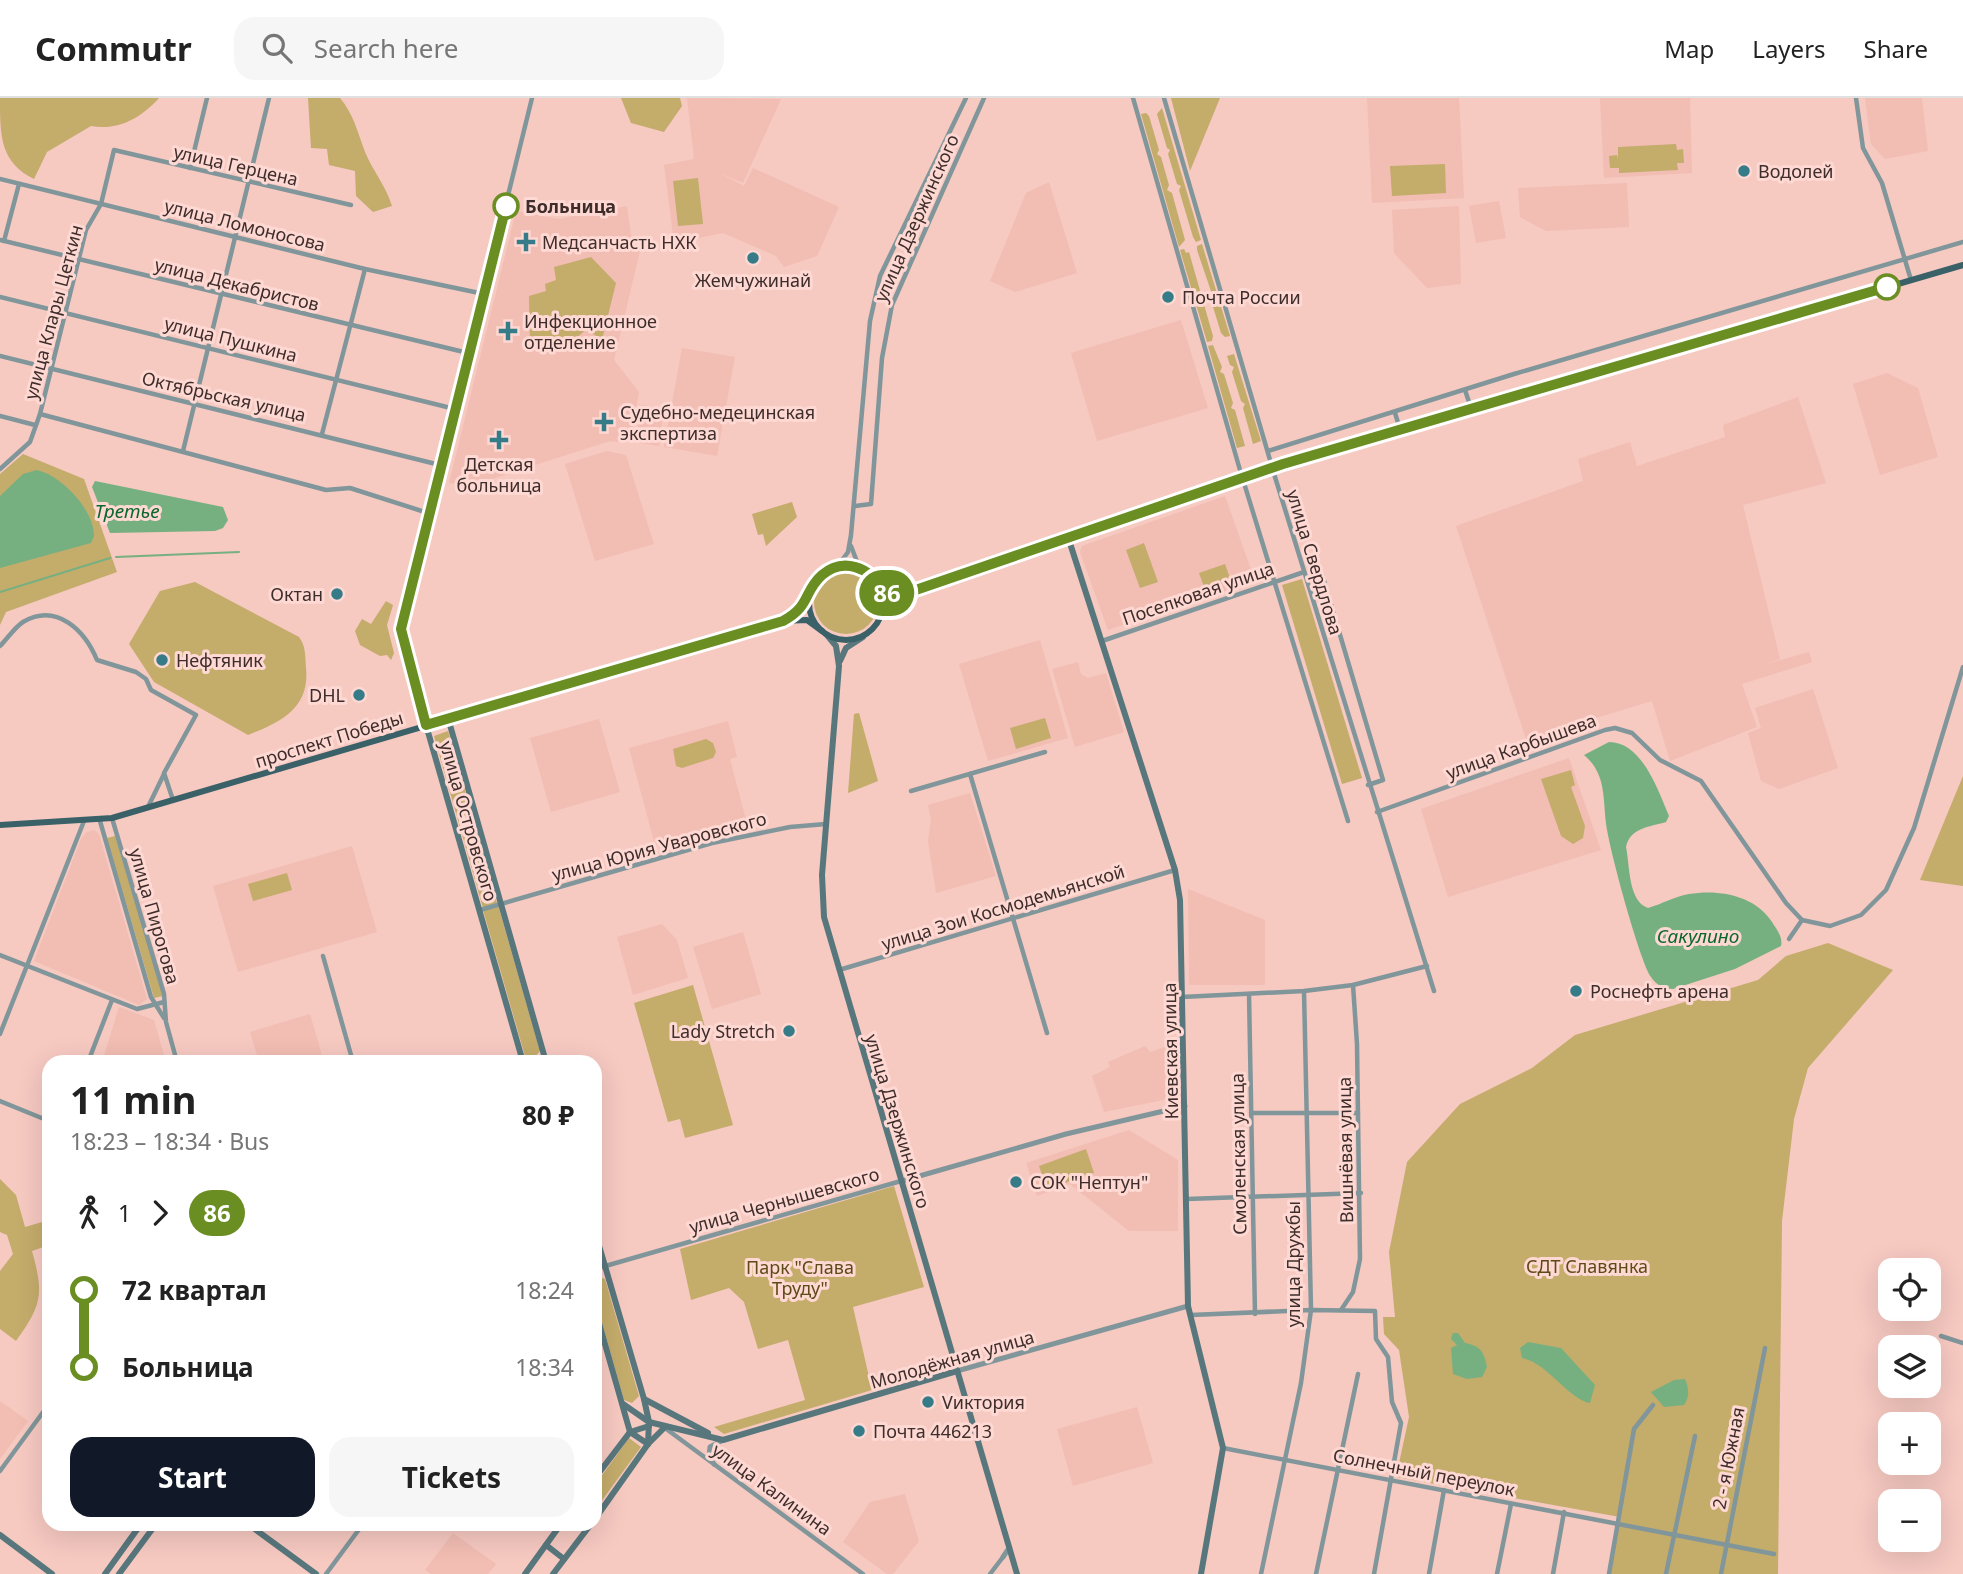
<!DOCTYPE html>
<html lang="en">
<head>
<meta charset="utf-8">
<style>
  :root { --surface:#fff; --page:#f6f6f6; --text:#222; --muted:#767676; --line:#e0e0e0; --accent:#111827 }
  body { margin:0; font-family:"Noto Sans",sans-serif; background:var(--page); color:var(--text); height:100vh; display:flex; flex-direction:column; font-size:26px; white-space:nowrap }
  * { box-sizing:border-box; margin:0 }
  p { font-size:23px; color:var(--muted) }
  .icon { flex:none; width:38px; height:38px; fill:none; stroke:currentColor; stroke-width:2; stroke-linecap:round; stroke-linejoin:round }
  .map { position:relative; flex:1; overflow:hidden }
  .side { position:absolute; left:42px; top:957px; width:560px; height:476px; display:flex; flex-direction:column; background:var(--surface); border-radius:21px; box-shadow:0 7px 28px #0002 }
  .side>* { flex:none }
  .badge { padding:0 14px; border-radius:23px; font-size:24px; line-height:46px }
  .fabs { position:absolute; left:1878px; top:1160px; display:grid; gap:14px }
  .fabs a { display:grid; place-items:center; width:63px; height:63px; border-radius:14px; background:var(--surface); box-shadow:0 7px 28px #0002; font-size:35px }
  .map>.badge { position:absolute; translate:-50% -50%; box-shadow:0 0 0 4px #fff }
  .legs { display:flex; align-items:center; gap:10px; height:77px; padding:0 28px; font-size:23px }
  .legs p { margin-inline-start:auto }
  .summary { display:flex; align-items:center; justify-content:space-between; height:119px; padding:0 28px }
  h1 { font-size:38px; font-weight:700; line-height:52px }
  .button { display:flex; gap:14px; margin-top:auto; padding:14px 28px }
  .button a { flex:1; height:80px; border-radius:21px; background:var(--accent); color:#fff; font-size:28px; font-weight:700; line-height:80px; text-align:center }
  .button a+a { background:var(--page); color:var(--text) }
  ul { padding:0 28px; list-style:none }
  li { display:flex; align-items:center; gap:24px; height:77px; font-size:26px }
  li i { display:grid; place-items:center; width:10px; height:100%; margin:0 9px; background:currentColor }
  li i::after { content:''; width:18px; height:18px; margin:-9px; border:5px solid; border-radius:50%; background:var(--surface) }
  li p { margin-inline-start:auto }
  li:first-child i { background:linear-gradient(#0000 50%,currentColor 0) }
  li:last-child i { background:linear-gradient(currentColor 50%,#0000 0) }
  header { display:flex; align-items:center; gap:42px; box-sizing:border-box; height:98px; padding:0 35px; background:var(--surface); border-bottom:2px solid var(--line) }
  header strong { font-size:33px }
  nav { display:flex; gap:38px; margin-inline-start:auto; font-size:24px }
  .search { width:490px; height:63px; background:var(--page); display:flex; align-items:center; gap:18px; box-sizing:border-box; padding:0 24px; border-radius:21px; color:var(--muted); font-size:26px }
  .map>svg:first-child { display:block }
</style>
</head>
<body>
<header>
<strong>Commutr</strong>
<div class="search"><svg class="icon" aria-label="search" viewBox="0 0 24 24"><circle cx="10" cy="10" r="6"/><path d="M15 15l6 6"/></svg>Search here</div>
<nav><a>Map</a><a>Layers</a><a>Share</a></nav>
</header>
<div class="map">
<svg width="1963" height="1476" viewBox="0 0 1963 1476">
  <rect width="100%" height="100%" fill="#f6c9c1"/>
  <g fill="#f2bdb3">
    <polygon points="687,0 781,1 743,85 720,75 744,88 753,70 839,109 817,158 784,169 776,158 723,135 674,145 664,67 694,61"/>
    <polygon points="1367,0 1459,0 1464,100 1372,105"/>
    <polygon points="1600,0 1690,0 1692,75 1604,80"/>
    <polygon points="1865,0 1922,0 1928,53 1885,61 1871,46"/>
    <polygon points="1049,84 1077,175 1015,194 990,183 1026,95"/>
    <polygon points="1627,85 1629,129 1546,133 1520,119 1518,90"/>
    <polygon points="1499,103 1506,140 1476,145 1469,108"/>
    <polygon points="627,108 632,144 640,153 614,262 639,294 630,345 610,343 470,388 449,385 516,113 558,121"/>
    <polygon points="1459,108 1461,186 1427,190 1394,155 1392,112"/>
    <polygon points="1181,222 1208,310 1097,343 1071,255"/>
    <polygon points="682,250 735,259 717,358 664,349"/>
    <polygon points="1887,275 1918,290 1938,359 1880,377 1853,286"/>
    <polygon points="1798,299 1826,385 1743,407 1780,561 1763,567 1809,554 1812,564 1742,586 1757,629 1670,663 1652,603 1526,641 1456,428 1583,383 1578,361 1630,344 1637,368 1725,339 1723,327"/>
    <polygon points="641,307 664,310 659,348 635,344"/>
    <polygon points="607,353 626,357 654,446 595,463 565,366"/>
    <polygon points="1225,398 1255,483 1108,532 1080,454 1082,448"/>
    <polygon points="1040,542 1068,640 988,663 959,566"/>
    <polygon points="1078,564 1081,576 1088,580 1106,575 1124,634 1075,649 1052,571"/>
    <polygon points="1813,591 1838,670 1779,691 1761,683 1748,635 1761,630 1755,610"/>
    <polygon points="599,621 620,694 551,714 530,640"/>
    <polygon points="728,623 737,659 730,661 746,722 655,747 629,650"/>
    <polygon points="1569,660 1601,752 1448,799 1421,711"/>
    <polygon points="970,695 996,778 936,795 928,743 931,721 928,707"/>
    <polygon points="94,732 99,736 147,901 139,907 34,863 81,741 87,734"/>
    <polygon points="352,748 377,834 238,874 213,788"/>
    <polygon points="1188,791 1265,822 1265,887 1189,887"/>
    <polygon points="662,826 677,842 688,880 633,897 617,839"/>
    <polygon points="743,834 761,896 712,911 693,849"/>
    <polygon points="119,909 154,922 166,964 102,964"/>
    <polygon points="310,916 324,964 259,964 250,934"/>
    <polygon points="1145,948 1150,954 1167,948 1170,958 1173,957 1178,999 1104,1014 1092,978 1110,969 1108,964"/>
    <polygon points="1129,1032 1178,1062 1178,1133 1129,1133 1070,1086 1037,1098 1026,1065"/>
    <polygon points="0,1303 28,1323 0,1361"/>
    <polygon points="1137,1309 1153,1365 1073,1388 1057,1331"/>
    <polygon points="905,1396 919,1443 893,1476 887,1476 843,1444 870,1404"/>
    <polygon points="453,1435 496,1466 488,1476 431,1476 425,1472"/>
  </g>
  <g fill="#c4ac6b">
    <path d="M0,0H159C141,20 118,33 91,28L47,54L34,81C0,64 0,38 0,0Z"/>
    <path d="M308,0H340C354,17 357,33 365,54C373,73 386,88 392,108L373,114L356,98L355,73L329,67L327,51L311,50Z"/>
    <polygon points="621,0 680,0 682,8 664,34 631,25"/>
    <polygon points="1171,0 1220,0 1190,73"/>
    <polygon points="1162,10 1201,142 1196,144 1193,139 1179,92 1181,88 1177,86 1168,56 1170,52 1167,50 1157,16"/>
    <polygon points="1146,15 1149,18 1159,52 1157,56 1161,59 1169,87 1167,92 1172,95 1185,142 1179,149 1141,16"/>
    <polygon points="1676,46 1677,52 1683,51 1684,65 1677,65 1678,72 1619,75 1619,70 1610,70 1609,58 1617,57 1618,62 1618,49"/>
    <polygon points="1445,66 1446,95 1392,98 1390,68"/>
    <polygon points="698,80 703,126 678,128 673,83"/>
    <polygon points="1202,146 1230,238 1225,239 1221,235 1210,199 1212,196 1197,152 1197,148"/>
    <polygon points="1184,151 1186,155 1189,154 1213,238 1212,243 1207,244 1180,152"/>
    <path d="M591,159L616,185L602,242L586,231C575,244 557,251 540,252L530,245L529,198L546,193L545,186L556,182L554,169Z"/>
    <polygon points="1213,247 1222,269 1220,274 1224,276 1233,305 1231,310 1235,312 1245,348 1237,350 1208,248"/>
    <polygon points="1234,256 1261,343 1253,346 1243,310 1245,306 1241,303 1232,274 1234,269 1230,267 1227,258"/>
    <polygon points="23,356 84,381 117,474 6,514 0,527 0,376"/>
    <polygon points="792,404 797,419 766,448 763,436 758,437 752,416"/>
    <polygon points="1144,445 1158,484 1140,490 1126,452"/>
    <polygon points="1225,466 1231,483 1205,492 1199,475"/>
    <circle cx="846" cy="504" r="32"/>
    <polygon points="1302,481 1362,680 1342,686 1282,487"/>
    <path d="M195,484L299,539C306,548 305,558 306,570C310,610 281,624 248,637L154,584L129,546L160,493Z"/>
    <polygon points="386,503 393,507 387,527 394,555 391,562 387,557 380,558 360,547 355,533 362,521 371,526"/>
    <polygon points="859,615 878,683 848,695 854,616"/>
    <polygon points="1045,620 1051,640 1016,651 1010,630"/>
    <polygon points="448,633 497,805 483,810 434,638"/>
    <polygon points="706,641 713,645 716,654 713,660 682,670 676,668 673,651"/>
    <polygon points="1571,672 1575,687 1571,689 1585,728 1583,740 1573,746 1561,738 1541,681"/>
    <polygon points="1963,678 1963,788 1920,782 1958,690"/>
    <polygon points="115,738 163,898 154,900 107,740"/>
    <polygon points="287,775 292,792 253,803 248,786"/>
    <polygon points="498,807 540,953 533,961 525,958 483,812"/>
    <polygon points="1828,845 1893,872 1808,970 1794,1021 1782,1123 1778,1476 1609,1476 1620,1419 1396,1379 1409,1319 1399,1252 1384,1236 1383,1219 1395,1219 1389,1154 1407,1064 1460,1006 1532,970 1575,937 1758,882 1786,858"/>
    <polygon points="693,887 733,1027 685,1040 680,1021 668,1024 634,905"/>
    <polygon points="1086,1051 1094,1075 1047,1091 1039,1068"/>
    <path d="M0,1081L16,1097L25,1129L49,1122V1147L32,1153C44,1196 42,1207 16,1243L0,1231V1173L13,1156L7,1137L0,1134Z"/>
    <polygon points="894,1088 924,1189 853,1209 872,1292 724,1336 714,1329 805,1302 788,1242 758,1251 744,1204 729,1190 691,1202 680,1151"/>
    <polygon points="597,1178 605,1181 639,1298 632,1305 624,1302 595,1200"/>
    <polygon points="629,1340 641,1349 595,1412 595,1387"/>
  </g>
  <g fill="#76b081">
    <path d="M37,372C62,378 94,412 94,438L91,445L0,470V398L23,376Z"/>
    <polygon points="95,383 223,409 228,422 223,430 215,433 110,435 92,389"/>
    <path d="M1609,644C1642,644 1658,692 1669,718L1666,724C1649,729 1630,730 1626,749C1630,768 1628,803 1648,810C1662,806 1676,798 1689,796C1718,791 1755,797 1772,824C1777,832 1783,839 1781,848L1735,871L1673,891C1664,891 1656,887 1651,879C1640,864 1608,747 1606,725C1603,700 1606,675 1584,657Z"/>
    <path d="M1453,1235H1458L1465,1245C1481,1248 1484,1254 1487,1269L1482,1279L1467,1281L1453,1276L1451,1250L1457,1247L1451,1241Z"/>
    <path d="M1528,1244L1561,1250L1595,1287L1590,1305C1568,1301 1548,1265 1522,1260L1520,1250Z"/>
    <path d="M1685,1281C1689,1291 1690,1298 1684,1307L1664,1309L1651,1294L1674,1282Z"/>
  </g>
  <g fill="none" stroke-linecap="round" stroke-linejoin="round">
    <g stroke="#76b081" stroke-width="2">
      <polyline points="116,459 239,454"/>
      <polyline points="0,494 110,460"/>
    </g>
    <g stroke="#81969a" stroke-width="4.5">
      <polyline points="1133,0 1240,372 1348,723"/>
      <polyline points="1164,0 1275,379 1434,893"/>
      <polyline points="1856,0 1863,50 1882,85 1911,182"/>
      <polyline points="190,70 207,0"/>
      <polyline points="0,81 365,171 484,196"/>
      <polyline points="0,142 468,255"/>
      <polyline points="4,143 19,86"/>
      <polyline points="0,199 455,311"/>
      <polyline points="0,258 440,367"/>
      <polyline points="1465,292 1471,310"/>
      <polyline points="1395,315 1400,331"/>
      <polyline points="40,316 326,392 350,390 428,415"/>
      <polyline points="0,318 35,327"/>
      <polyline points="322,336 365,171"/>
      <polyline points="183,353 269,0"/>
      <polyline points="1268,353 1514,276 1963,144"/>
      <polyline points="0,371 30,344 40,316 86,132 101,106 114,52 351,107"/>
      <polyline points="855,408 871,406 882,260 892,207 984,0"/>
      <polyline points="851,448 859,469"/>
      <polyline points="837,469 848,454 851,437 870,223 880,178 966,0"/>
      <polyline points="1322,476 1383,682 1368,687"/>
      <polyline points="1102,543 1304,474"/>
      <path d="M0,548C7,541 15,529 23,524C57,504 85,533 97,562L136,574L146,581L151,592L196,617L164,675L173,702"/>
      <polyline points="426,627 402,538 403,523 532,0"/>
      <polyline points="970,676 1047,935"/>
      <polyline points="911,693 1045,654"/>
      <polyline points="148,709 164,676"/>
      <polyline points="1377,714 1605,632 1615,630 1632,635 1660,662 1701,683 1786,805 1802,822 1830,828 1861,817 1886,792 1914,730 1963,569"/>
      <polyline points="112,720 164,896 166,924 177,964"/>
      <polyline points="100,723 151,899 164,920"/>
      <polyline points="480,812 712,745 790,729 826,726"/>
      <polyline points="1789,841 1802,822"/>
      <polyline points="0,857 137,911 164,904"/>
      <polyline points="323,858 353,964"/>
      <polyline points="839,872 1175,772"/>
      <polyline points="1249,896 1255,1216"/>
      <polyline points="1182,899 1304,893 1353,887 1427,868"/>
      <polyline points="0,936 84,723"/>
      <polyline points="88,964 112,902"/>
      <polyline points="0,1003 49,1023"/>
      <polyline points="1251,1015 1358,1015"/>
      <polyline points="1187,1101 1361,1095"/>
      <polyline points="595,1171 901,1083"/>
      <polyline points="1341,1212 1353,1194 1360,1161 1357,946 1353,887"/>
      <polyline points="1191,1217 1311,1212 1375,1213 1376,1241 1388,1259 1392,1304 1401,1325 1374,1476"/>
      <polyline points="1941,1238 1963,1245"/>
      <polyline points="665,1330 863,1476"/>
      <polyline points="1223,1350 1774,1456"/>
      <polyline points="0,1373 49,1306"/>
      <polyline points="326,1476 363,1426"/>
      <polyline points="990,1476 1003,1459"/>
      <polyline points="1261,1476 1301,1285 1311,1212 1304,893"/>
      <polyline points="1316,1476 1358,1276"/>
      <polyline points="1429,1476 1444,1392"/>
      <polyline points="1497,1476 1511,1406"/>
      <polyline points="1553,1476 1564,1414"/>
      <polyline points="1609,1476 1634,1331 1653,1307"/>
      <polyline points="1666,1476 1695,1338"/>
      <polyline points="1721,1476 1765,1250"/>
    </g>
    <g stroke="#81969a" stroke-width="5">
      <polyline points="902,1083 1066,1036 1185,1008"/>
      <polyline points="957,1273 1188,1208"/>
      <polyline points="714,1366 709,1359 710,1349 723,1342"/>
      <polyline points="1003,1459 1009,1450"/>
    </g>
    <g stroke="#58777d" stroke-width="6">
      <polyline points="1068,439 1175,772 1180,802 1188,1208 1223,1350 1201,1476"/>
      <polyline points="827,537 836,548 839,568 822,777 824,819 1017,1476"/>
      <polyline points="840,563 846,550 863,539"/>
      <polyline points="448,620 546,964"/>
      <polyline points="426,627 523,964"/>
      <polyline points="595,1134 644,1301 649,1324 648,1346"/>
      <polyline points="595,1211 630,1334"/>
      <polyline points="644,1301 708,1335"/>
      <polyline points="623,1306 649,1324 723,1342 957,1273"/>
      <polyline points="630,1334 648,1346"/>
      <polyline points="595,1380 630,1334 649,1328"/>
      <polyline points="595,1421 648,1346 665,1329"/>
      <polyline points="248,1426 316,1476"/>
      <polyline points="0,1437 52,1476"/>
      <polyline points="546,1447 564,1461"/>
      <polyline points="105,1476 141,1426"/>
      <polyline points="119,1476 156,1426"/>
      <polyline points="525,1476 561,1426"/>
      <polyline points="553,1476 591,1426"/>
    </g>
    <g stroke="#3a6168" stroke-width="6">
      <circle cx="846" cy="505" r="37"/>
      <polyline points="882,518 904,496 1283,366 1963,167"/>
      <polyline points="788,520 799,514 807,502"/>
      <polyline points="0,727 112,720 783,523 807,522 822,533"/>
    </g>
  </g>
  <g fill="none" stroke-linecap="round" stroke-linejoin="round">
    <defs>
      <path id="line-1" d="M506,108L401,531L426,627L783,523C811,508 803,494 822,477C843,459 870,469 882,492L904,496L1283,366L1887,189"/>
    </defs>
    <use href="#line-1" stroke="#fff" stroke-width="16"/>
    <use href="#line-1" stroke="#6b8e23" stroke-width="10"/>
  </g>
  <g fill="#367c88" stroke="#fed8d2" stroke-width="2.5">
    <circle cx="1744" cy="73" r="7"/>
    <path d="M522.5 133.5h7v7h7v7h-7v7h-7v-7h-7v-7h7z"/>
    <circle cx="753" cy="160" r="7"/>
    <circle cx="1168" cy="199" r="7"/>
    <path d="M504.5 222.5h7v7h7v7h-7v7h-7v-7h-7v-7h7z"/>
    <path d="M600.5 313.5h7v7h7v7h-7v7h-7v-7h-7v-7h7z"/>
    <path d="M495.5 331.5h7v7h7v7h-7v7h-7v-7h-7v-7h7z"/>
    <circle cx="337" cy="496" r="7"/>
    <circle cx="162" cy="562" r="7"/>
    <circle cx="359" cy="597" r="7"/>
    <circle cx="1576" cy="893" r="7"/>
    <circle cx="789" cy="933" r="7"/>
    <circle cx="1016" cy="1084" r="7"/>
    <circle cx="928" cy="1304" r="7"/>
    <circle cx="859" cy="1333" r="7"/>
  </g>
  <g fill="#fff" stroke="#6b8e23" stroke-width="3.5">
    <circle cx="506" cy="108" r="12"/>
    <circle cx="1887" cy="189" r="12"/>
  </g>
  <g text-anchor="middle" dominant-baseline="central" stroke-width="6" stroke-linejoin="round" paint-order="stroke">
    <g font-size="18" fill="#3e2d2a" stroke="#fed8d2">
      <text transform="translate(236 67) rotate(13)">улица Герцена</text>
      <text transform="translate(916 120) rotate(-66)">улица Дзержинского</text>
      <text transform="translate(245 127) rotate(14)">улица Ломоносова</text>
      <text transform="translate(237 186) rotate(14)">улица Декабристов</text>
      <text transform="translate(53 214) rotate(-75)">улица Клары Цеткин</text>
      <text transform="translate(231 241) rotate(14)">улица Пушкина</text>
      <text transform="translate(224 298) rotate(13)">Октябрьская улица</text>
      <text transform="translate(1315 464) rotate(73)">улица Свердлова</text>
      <text transform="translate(1198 495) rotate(-19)">Поселковая улица</text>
      <text transform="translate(329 641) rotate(-17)">проспект Победы</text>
      <text transform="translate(1521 648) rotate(-20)">улица Карбышева</text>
      <text transform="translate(469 723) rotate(74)">улица Островского</text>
      <text transform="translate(659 748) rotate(-15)">улица Юрия Уваровского</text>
      <text transform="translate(1003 809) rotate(-17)">улица Зои Космодемьянской</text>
      <text transform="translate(155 818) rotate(74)">улица Пирогова</text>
      <text transform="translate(1170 953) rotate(-91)">Киевская улица</text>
      <text transform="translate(898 1023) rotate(73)">улица Дзержинского</text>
      <text transform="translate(1345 1052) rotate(-91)">Вишнёвая улица</text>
      <text transform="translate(1238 1056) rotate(-91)">Смоленская улица</text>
      <text transform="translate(784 1102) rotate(-16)">улица Чернышевского</text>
      <text transform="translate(1293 1166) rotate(-90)">улица Дружбы</text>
      <text transform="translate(952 1261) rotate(-16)">Молодёжная улица</text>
      <text transform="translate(1728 1360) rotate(-79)">2 - я Южная</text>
      <text transform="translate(1424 1374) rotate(11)">Солнечный переулок</text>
      <text transform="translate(772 1391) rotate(36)">улица Калинина</text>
    </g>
    <g font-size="18" fill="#3e2d2a" stroke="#fed8d2" text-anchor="start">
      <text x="1758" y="73">Водолей</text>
      <text x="542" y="144">Медсанчасть НХК</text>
      <text x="753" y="182" text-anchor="middle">Жемчужинай</text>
      <text x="1182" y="199">Почта России</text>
      <text x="524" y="223">Инфекционное<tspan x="524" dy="21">отделение</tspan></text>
      <text x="620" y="314">Судебно-медецинская<tspan x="620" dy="21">экспертиза</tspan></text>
      <text x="499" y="366" text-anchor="middle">Детская<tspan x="499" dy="21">больница</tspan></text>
      <text x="323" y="496" text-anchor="end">Октан</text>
      <text x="176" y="562">Нефтяник</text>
      <text x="345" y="597" text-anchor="end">DHL</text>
      <text x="1590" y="893">Роснефть арена</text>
      <text x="775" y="933" text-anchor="end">Lady Stretch</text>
      <text x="1030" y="1084">СОК "Нептун"</text>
      <text x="942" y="1304">Vиктория</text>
      <text x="873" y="1333">Почта 446213</text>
    </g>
    <g font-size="18" font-weight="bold" fill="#3e2d2a" stroke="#fed8d2" text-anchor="start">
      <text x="525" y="108">Больница</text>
    </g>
    <g font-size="18" fill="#5c4b17" stroke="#fed8d2">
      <text x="1587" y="1168">СДТ Славянка</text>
      <text x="800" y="1169">Парк "Слава<tspan x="800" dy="21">Труду"</tspan></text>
    </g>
    <g font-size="19" font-style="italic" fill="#0a672e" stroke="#fed8d2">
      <text x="127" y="413">Третье</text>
      <text x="1698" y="838">Сакулино</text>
    </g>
  </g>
</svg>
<div class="fabs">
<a><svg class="icon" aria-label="locate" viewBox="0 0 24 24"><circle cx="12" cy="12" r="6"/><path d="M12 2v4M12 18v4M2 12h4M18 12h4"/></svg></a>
<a><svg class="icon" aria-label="layers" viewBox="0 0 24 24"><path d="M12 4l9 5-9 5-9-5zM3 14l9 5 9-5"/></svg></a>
<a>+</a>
<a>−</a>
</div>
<b class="badge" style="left:887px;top:495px;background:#6b8e23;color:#fff">86</b>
<section class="side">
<div class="summary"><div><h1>11 min</h1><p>18:23 – 18:34 · Bus</p></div><b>80 ₽</b></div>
<div class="legs"><svg class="icon" aria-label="walk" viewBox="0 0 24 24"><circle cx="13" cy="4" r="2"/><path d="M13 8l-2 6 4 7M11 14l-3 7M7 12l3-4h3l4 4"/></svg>1<svg class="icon" aria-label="forward" viewBox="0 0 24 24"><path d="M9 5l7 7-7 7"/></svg><b class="badge" style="background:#6b8e23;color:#fff">86</b></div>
<ul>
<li><i style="color:#6b8e23"></i><b>72 квартал</b><p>18:24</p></li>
<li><i style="color:#6b8e23"></i><b>Больница</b><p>18:34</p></li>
</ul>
<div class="button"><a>Start</a><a>Tickets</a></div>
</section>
</div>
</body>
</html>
